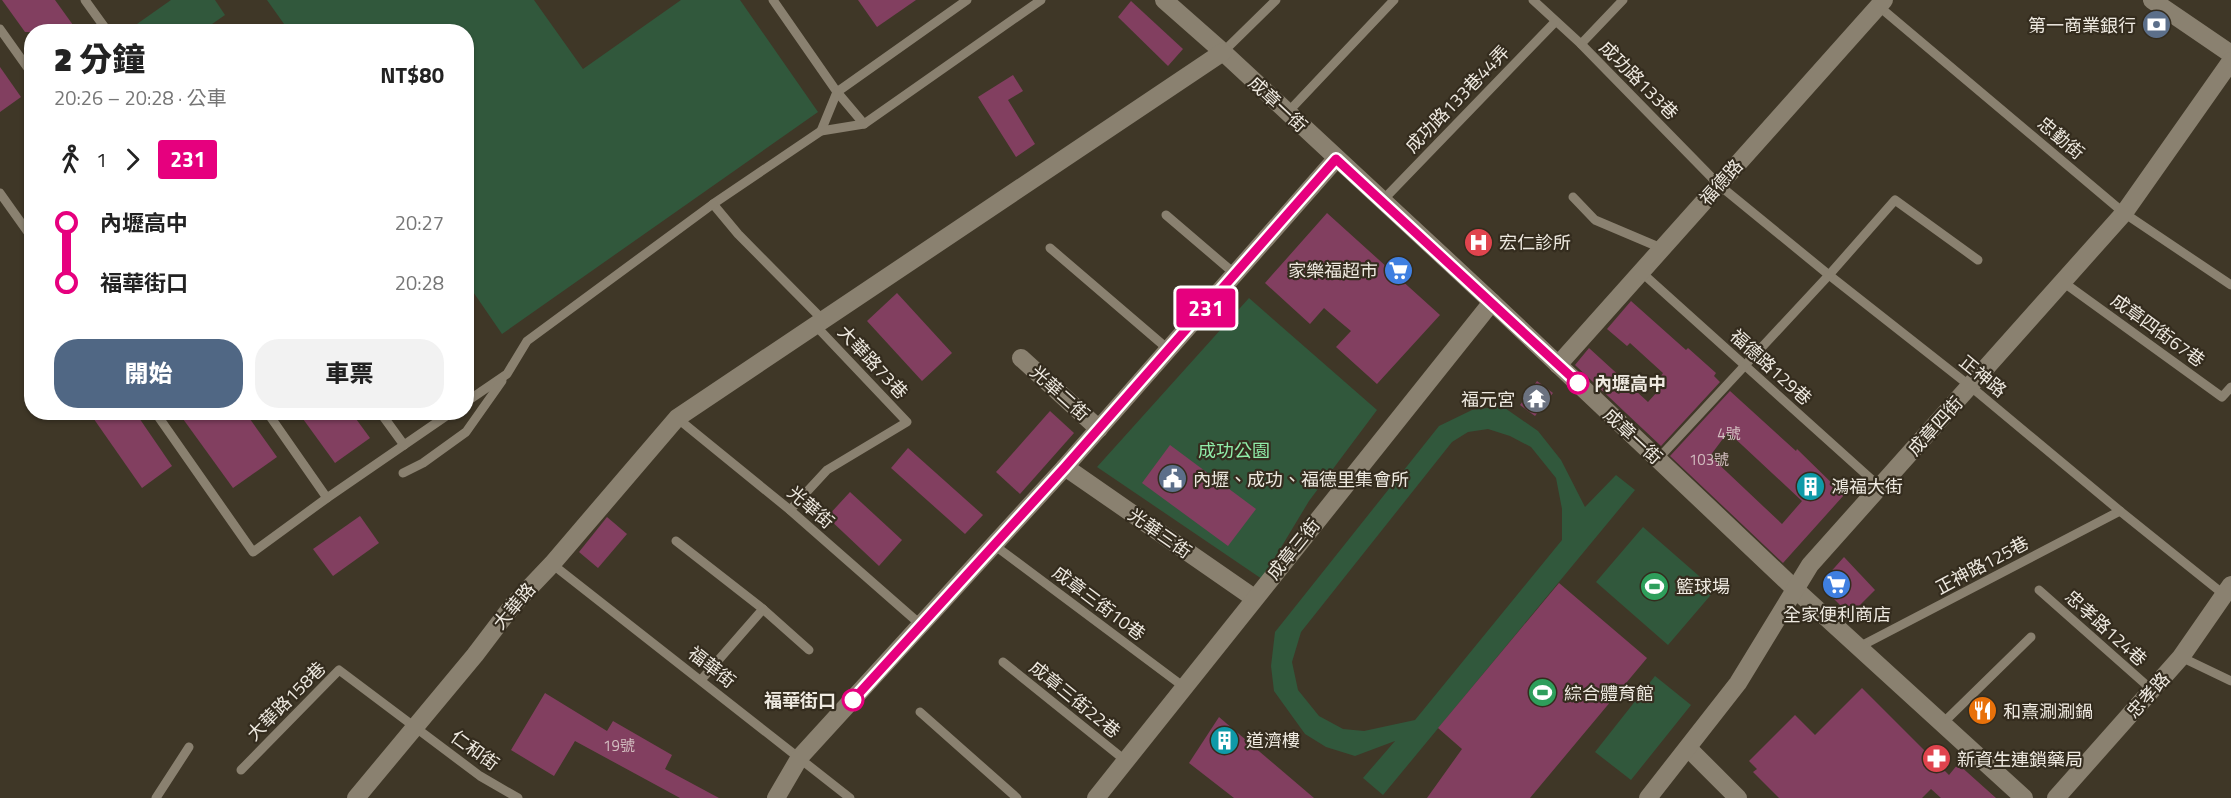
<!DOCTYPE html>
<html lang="zh-TW">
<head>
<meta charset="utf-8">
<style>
  :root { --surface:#fff; --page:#f2f2f2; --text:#222; --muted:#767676; --accent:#506784 }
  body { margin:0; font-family:"Titillium Web","Noto Sans TC",sans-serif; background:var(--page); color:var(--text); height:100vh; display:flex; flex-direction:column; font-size:22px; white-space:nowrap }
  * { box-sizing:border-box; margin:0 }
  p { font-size:20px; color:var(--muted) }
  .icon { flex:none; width:33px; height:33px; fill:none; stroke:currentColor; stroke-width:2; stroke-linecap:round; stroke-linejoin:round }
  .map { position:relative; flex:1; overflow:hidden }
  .sheet { position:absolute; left:24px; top:24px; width:450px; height:396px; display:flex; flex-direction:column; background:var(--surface); border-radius:24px; box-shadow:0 2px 4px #0004 }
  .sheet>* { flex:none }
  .badge { padding:0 12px; border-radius:4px; font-size:21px; line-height:39px }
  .map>.badge { position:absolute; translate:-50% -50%; box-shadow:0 0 0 3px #fff }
  .legs { display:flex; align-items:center; gap:9px; height:66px; padding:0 30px; font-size:20px }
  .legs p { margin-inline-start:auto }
  .summary { display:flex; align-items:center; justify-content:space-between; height:102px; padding:0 30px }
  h1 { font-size:33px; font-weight:800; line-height:45px }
  .cta { display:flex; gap:12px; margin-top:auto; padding:12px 30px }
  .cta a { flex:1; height:69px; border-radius:24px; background:var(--accent); color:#fff; font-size:24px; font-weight:800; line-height:69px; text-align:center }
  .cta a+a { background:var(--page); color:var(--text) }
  ul { padding:0 30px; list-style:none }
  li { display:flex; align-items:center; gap:21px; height:60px; font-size:22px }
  li i { display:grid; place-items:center; width:9px; height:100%; margin:0 8px; background:currentColor }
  li i::after { content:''; width:15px; height:15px; margin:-8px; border:4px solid; border-radius:50%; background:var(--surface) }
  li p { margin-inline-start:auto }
  li:first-child i { background:linear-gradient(#0000 50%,currentColor 0) }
  li:last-child i { background:linear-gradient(currentColor 50%,#0000 0) }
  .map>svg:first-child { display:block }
</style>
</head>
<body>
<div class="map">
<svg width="2231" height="798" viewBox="0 0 2231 798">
  <rect width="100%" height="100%" fill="#3f3727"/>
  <g fill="#31583c" fill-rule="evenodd">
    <polygon points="171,0 215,0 225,15 202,31 127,31"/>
    <polygon points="267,0 534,0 583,69 681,0 740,0 818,112 502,334 467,283 466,32 289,31"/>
    <polygon points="1249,298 1377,410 1309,501 1262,579 1097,467"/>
    <path d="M1502,406L1538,431L1561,460L1585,507L1616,475L1635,490L1383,795L1363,778L1395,741L1355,756L1326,747L1305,734L1274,691L1271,666L1275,632L1439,426L1472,410ZM1488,429L1510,436L1531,447L1556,478L1562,509V540L1415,720L1364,731L1343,729L1319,716L1298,690L1292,662L1301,632L1452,442L1468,432Z"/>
    <polygon points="1643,527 1715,590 1668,645 1596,582"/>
    <polygon points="1655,676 1691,705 1631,780 1595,752"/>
  </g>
  <g fill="#823f60" fill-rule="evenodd">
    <polygon points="2,0 55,0 78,32 25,32"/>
    <polygon points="858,0 916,0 877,27"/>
    <polygon points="1131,1 1183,49 1168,66 1118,17"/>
    <polygon points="0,67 21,97 0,112"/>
    <polygon points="1013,75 1023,91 1008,100 1035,144 1016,157 978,97"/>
    <polygon points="1327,213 1440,315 1377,384 1336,347 1351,331 1339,321 1324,308 1310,324 1265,283"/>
    <polygon points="897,293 952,353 922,381 867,321"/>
    <polygon points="1631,301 1686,350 1688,348 1716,373 1714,376 1720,382 1661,446 1575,365 1589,348 1648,402 1667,381 1661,376 1663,373 1630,343 1627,346 1607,329"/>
    <polygon points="1537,381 1553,393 1535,416 1520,405"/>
    <path d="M1730,391L1796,451L1797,449L1844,495L1783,563L1670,456ZM1728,432L1802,501L1782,524L1710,456Z"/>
    <polygon points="1050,411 1074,433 1020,494 996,472"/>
    <polygon points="89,412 135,412 172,466 142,488"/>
    <polygon points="178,412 245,412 277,457 233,488"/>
    <polygon points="298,412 351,412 370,438 335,463"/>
    <polygon points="1170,445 1256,509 1228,546 1142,483"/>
    <polygon points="908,448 983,515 965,534 891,468"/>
    <polygon points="850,492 902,540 879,566 827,517"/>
    <polygon points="360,516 379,543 333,576 313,549"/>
    <polygon points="607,517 627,534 598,568 579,552"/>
    <polygon points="1844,557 1875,590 1850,615 1827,592 1825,585 1827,576"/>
    <polygon points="1559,583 1647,658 1530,798 1427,798 1462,749 1438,728"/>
    <polygon points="1862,688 1949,775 1958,764 1996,798 1941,798 1931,789 1922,798 1779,798 1753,772 1757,769 1749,761 1795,715 1815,735"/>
    <polygon points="545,693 607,731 613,721 672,755 665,769 719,798 680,798 575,741 554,776 511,750"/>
    <polygon points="1219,717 1314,798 1234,798 1189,763"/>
  </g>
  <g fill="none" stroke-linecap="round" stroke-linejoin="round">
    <g stroke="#8a8170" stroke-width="9">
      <polyline points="85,0 108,32"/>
      <polyline points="773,0 837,92 864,124"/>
      <polyline points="1533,0 1581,44 1719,185 1829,275 1970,386 2120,511 2227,597"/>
      <polyline points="1876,4 2124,213 2231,285"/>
      <polyline points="0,29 32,74"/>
      <polyline points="1581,44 1623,0"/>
      <polyline points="1223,52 1276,0"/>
      <polyline points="1288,112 1394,0"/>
      <polyline points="821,131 837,92 967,0"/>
      <polyline points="0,193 32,238"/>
      <polyline points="1573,197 1595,220 1661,248"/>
      <polyline points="1383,200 1555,22"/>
      <polyline points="1166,215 1235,274"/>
      <polyline points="1050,248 1169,350"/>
      <polyline points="1640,271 1880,487"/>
      <polyline points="2063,282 2222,397 2231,387"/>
      <polyline points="823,320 738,234 713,204 821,131 864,124 1041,0"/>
      <polyline points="466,402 507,374 527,341 713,204"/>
      <polyline points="155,412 253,552 327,498"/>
      <polyline points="267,412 327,498 452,412"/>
      <polyline points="380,412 404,445"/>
      <polyline points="677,418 790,510 921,625"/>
      <polyline points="1658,459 1829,275 1895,200 1978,260"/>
      <polyline points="403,473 423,463 466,432 502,381"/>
      <polyline points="790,510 827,470 907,422 815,325"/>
      <polyline points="676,541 763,609 701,680"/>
      <polyline points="994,545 1184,687"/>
      <polyline points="552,564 850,798"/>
      <polyline points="2039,590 2152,690"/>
      <polyline points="763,609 809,650"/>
      <polyline points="1859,647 2120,511"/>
      <polyline points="2181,657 2231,681"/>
      <polyline points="1003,662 1126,761"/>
      <polyline points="920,712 1017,798"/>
      <polyline points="1942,724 2031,637"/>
      <polyline points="241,770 339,670 480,776 518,798"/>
      <polyline points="156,798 189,747"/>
    </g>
    <g stroke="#8a8170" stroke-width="18">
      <polyline points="1164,0 1223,52 1492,302 1796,590 2024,798"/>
      <polyline points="2152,0 2231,54"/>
      <polyline points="1021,358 1099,429"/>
      <polyline points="1558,365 1884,0"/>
      <polyline points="1065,467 1254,598"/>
      <polyline points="1688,748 1738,798"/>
      <polyline points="356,798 475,655 513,605 552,564 677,418 1223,52"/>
      <polyline points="776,798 800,757 1065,467 1336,159"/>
      <polyline points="1096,798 1492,302"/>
      <polyline points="1648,798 1738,683 1810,565 2124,213 2231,61"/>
      <polyline points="2056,798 2181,657 2231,585"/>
    </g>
  </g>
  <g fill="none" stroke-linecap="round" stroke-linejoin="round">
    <defs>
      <polyline id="line-1" points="853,700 1065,467 1336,159 1578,383"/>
    </defs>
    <use href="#line-1" stroke="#fff" stroke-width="14"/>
    <use href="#line-1" stroke="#e6007e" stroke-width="9"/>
  </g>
  <defs>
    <symbol id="bank-disc" viewBox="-11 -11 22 22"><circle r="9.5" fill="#5c6f8a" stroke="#342c1e"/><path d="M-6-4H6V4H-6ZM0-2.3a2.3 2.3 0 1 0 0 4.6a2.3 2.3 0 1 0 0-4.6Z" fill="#fff"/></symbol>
    <symbol id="hospital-disc" viewBox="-11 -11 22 22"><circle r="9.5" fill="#e0444e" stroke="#342c1e"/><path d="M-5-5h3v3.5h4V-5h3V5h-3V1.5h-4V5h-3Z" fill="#fff"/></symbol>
    <symbol id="supermarket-disc" viewBox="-11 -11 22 22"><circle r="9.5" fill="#3f7fe0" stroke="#342c1e"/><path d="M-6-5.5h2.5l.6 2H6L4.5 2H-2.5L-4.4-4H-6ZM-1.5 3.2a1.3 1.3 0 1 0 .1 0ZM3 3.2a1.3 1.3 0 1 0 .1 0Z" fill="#fff"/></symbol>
    <symbol id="temple-disc" viewBox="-11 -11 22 22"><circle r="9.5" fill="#6b7280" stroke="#342c1e"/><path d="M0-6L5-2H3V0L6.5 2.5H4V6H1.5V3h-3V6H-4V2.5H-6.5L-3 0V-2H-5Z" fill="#fff"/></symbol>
    <symbol id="civic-disc" viewBox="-11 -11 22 22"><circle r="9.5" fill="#5c6f8a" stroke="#342c1e"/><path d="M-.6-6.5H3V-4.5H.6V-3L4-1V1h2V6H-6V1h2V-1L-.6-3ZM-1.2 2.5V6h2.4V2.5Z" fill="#fff"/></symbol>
    <symbol id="building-disc" viewBox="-11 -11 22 22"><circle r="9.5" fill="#0f9aa8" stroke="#342c1e"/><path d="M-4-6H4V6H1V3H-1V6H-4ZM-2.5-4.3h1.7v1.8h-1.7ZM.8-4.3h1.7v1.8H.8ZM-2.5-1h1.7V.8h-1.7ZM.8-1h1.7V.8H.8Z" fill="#fff"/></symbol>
    <symbol id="stadium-disc" viewBox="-11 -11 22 22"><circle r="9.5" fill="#2e9e5b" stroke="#342c1e"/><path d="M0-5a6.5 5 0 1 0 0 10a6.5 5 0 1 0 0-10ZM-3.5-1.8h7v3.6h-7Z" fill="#fff"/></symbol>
    <symbol id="restaurant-disc" viewBox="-11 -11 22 22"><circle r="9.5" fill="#e8710a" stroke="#342c1e"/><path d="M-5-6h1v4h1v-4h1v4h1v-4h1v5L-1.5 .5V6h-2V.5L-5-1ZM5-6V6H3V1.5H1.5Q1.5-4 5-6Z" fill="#fff"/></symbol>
    <symbol id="pharmacy-disc" viewBox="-11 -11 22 22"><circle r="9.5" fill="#e0444e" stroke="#342c1e"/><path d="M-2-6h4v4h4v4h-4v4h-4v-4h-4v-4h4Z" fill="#fff"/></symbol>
  </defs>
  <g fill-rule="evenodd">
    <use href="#bank-disc" x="2140" y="8" width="33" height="33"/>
    <use href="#hospital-disc" x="1462" y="226" width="33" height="33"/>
    <use href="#supermarket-disc" x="1382" y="254" width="33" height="33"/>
    <use href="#temple-disc" x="1520" y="382" width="33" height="33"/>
    <use href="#civic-disc" x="1156" y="462" width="33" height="33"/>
    <use href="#building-disc" x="1794" y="470" width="33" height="33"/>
    <use href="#supermarket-disc" x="1820" y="568" width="33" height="33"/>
    <use href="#stadium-disc" x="1638" y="570" width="33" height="33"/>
    <use href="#stadium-disc" x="1526" y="676" width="33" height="33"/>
    <use href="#restaurant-disc" x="1966" y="694" width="33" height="33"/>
    <use href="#building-disc" x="1208" y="724" width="33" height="33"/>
    <use href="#pharmacy-disc" x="1920" y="742" width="33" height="33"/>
  </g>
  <g fill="#fff" stroke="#e6007e" stroke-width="3">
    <circle cx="1578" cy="383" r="10"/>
    <circle cx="853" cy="700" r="10"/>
  </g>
  <g text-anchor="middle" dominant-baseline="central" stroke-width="4.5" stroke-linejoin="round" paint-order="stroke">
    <g font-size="15" fill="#d3bec0">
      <text x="1729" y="433">4號</text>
      <text x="1709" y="459">103號</text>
      <text x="619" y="745">19號</text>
    </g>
    <g font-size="18" fill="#eee9e0" stroke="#342c1e" text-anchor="start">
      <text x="2136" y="25" text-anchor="end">第一商業銀行</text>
      <text x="1499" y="242">宏仁診所</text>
      <text x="1378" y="270" text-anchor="end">家樂福超市</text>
      <text x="1515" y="399" text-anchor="end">福元宮</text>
      <text x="1193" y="479">內壢、成功、福德里集會所</text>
      <text x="1831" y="486">鴻福大街</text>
      <text x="1676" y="586">籃球場</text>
      <text x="1837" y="614" text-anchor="middle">全家便利商店</text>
      <text x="1564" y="693">綜合體育館</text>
      <text x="2003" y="711">和熹涮涮鍋</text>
      <text x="1246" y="740">道濟樓</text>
      <text x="1957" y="759">新資生連鎖藥局</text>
    </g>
    <g font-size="18" fill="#eee9e0" stroke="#342c1e">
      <text transform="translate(1639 80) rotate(45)">成功路133巷</text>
      <text transform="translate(1457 99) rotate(-46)">成功路133巷44弄</text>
      <text transform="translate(1278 104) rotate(43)">成章一街</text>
      <text transform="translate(2061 138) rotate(40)">忠勤街</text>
      <text transform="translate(1721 182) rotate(-48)">福德路</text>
      <text transform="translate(2158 330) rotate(36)">成章四街67巷</text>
      <text transform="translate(873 362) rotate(47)">大華路73巷</text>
      <text transform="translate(1771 367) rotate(42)">福德路129巷</text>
      <text transform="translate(1983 376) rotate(39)">正神路</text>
      <text transform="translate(1060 393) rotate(42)">光華二街</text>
      <text transform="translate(1935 426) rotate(-48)">成章四街</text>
      <text transform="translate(1633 436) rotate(43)">成章一街</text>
      <text transform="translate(811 507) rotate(41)">光華街</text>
      <text transform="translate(1160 533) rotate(35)">光華三街</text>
      <text transform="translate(1293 549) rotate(-51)">成章三街</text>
      <text transform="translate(1982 565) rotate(-28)">正神路125巷</text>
      <text transform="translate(1099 603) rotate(37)">成章三街10巷</text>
      <text transform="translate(514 606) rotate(-50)">大華路</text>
      <text transform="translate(2106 628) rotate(42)">忠孝路124巷</text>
      <text transform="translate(712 667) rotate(38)">福華街</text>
      <text transform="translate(2148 695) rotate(-48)">忠孝路</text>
      <text transform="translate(1075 699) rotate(39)">成章三街22巷</text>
      <text transform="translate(286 701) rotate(-45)">大華路158巷</text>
      <text transform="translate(475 750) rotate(36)">仁和街</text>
    </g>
    <g font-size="18" font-weight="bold" fill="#eee9e0" stroke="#342c1e" text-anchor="start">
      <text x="1594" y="383">內壢高中</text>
      <text x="836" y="700" text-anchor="end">福華街口</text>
    </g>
    <g font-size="18" fill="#90eda9" stroke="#342c1e">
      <text x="1234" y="450">成功公園</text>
    </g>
  </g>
</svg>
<b class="badge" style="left:1206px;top:308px;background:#e6007e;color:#fff">231</b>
<section class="sheet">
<div class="summary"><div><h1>2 分鐘</h1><p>20:26 – 20:28 · 公車</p></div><b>NT$80</b></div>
<div class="legs"><svg class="icon" aria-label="walk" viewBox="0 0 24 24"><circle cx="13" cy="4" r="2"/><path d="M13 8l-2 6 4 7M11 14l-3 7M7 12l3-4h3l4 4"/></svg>1<svg class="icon" aria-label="forward" viewBox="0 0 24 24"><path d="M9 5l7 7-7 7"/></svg><b class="badge" style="background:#e6007e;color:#fff">231</b></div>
<ul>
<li><i style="color:#e6007e"></i><b>內壢高中</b><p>20:27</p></li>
<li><i style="color:#e6007e"></i><b>福華街口</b><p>20:28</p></li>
</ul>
<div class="cta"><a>開始</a><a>車票</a></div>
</section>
</div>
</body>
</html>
